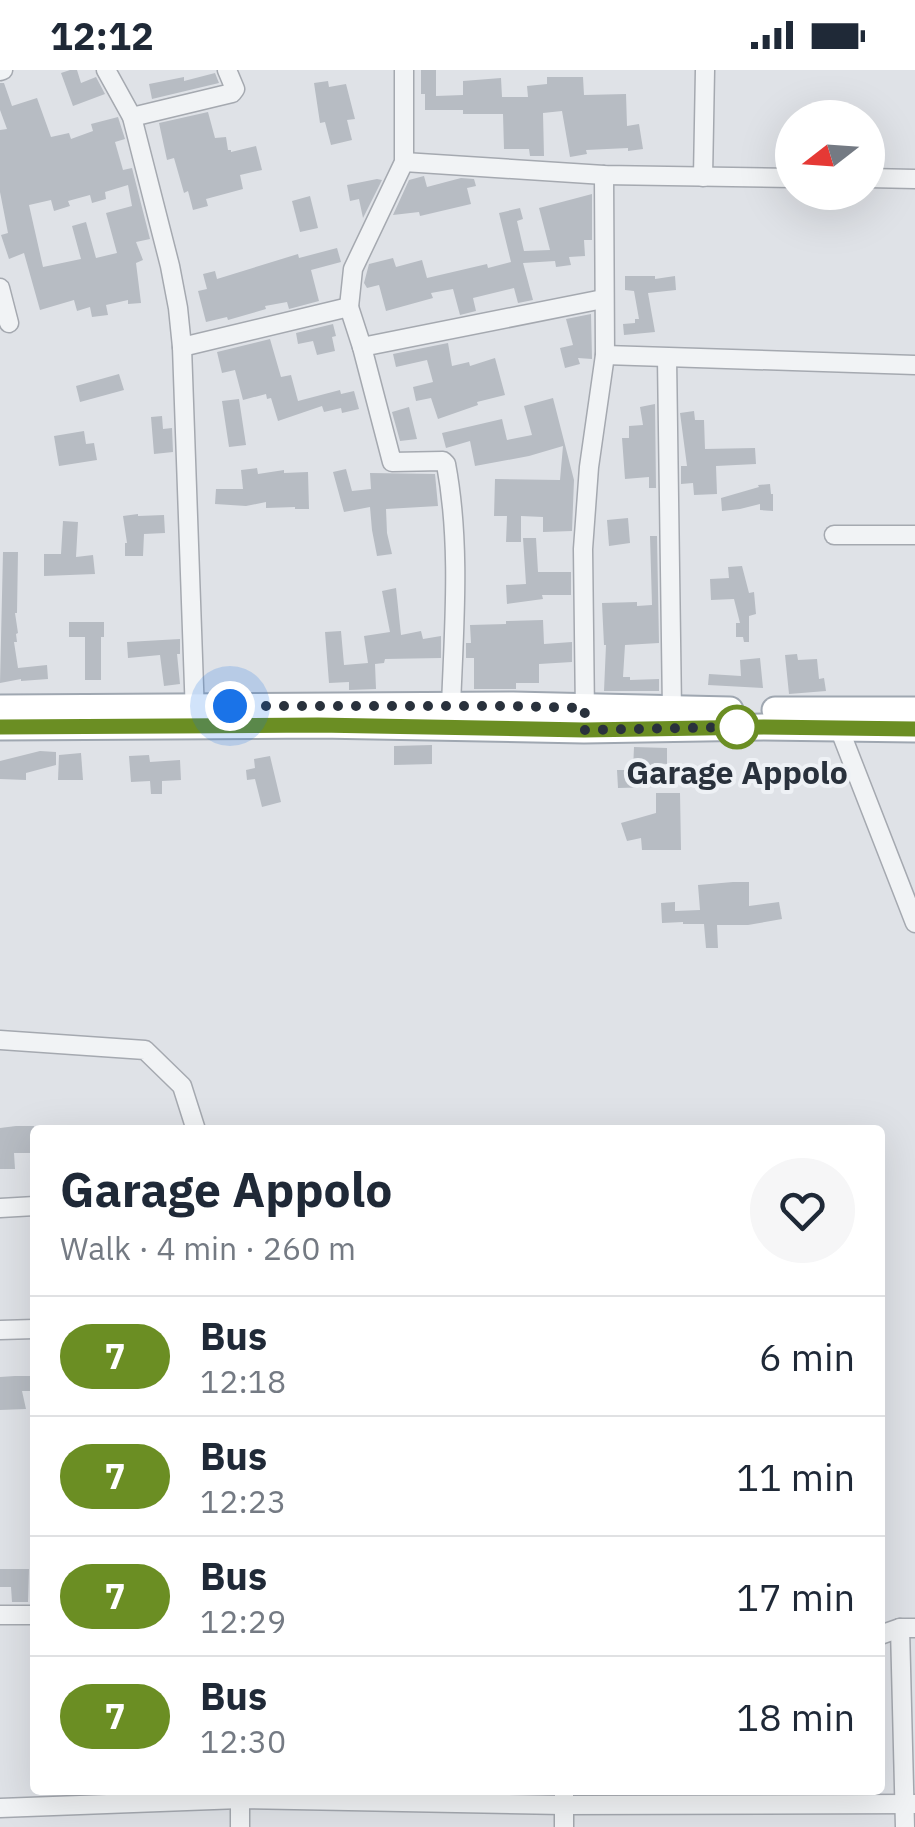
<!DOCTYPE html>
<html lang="en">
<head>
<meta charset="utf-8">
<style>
  :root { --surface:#fff; --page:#f6f6f7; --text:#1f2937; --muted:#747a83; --line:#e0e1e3 }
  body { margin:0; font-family:"IBM Plex Sans",sans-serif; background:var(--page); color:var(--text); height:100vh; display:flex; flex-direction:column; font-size:38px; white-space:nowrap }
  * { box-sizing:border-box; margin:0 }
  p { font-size:32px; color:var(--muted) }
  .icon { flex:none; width:55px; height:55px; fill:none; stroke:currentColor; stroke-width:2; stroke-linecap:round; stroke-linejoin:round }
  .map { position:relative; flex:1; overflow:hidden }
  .side { position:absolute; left:30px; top:1055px; width:855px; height:670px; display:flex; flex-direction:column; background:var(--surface); border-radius:10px; box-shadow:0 10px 40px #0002 }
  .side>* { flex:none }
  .badge { padding:0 20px; border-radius:32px; font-size:35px; line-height:65px }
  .needle { width:65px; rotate:253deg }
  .controls { position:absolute; left:775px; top:30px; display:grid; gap:20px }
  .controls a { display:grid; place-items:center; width:110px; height:110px; border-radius:50%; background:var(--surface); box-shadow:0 10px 40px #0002; font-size:50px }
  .you { position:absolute; width:50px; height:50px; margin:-25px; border:8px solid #fff; border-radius:50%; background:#1a73e8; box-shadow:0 0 0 15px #1a73e833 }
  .map>.badge { position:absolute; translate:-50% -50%; box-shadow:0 0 0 5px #fff }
  .round { display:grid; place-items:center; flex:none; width:105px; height:105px; border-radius:52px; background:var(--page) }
  .summary { display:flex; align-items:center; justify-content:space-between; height:170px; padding:0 30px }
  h1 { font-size:48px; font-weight:800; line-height:75px }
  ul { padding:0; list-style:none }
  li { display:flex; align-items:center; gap:30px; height:120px; padding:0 30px; border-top:2px solid var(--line) }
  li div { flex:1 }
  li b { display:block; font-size:38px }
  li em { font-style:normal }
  li .badge { min-width:110px; font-weight:700; text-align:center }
  .status { display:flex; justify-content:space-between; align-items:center; height:70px; padding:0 50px; background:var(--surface); direction:ltr }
  .status svg { height:28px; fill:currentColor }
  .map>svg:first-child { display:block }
</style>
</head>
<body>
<div class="status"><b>12:12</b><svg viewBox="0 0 49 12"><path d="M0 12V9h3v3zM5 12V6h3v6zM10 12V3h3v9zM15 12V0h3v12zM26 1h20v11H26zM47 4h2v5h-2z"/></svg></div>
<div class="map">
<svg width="915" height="1757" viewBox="0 0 915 1757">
  <rect width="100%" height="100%" fill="#dfe2e7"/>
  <g fill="#b7bcc3" fill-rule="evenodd">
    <polygon points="70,0 77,0 81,13 96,7 105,24 73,36 61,3"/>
    <polygon points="421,0 436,0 436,26 463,25 463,11 501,8 502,27 528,27 527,16 547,14 547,7 583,7 584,25 626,24 627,56 639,54 643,79 628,81 628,78 586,80 587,84 570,87 562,41 543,43 544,86 530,86 529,79 504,79 503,44 463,44 463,40 425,40 425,24 421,24"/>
    <polygon points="215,3 219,13 152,29 149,14 184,7 184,11"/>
    <polygon points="328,11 329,17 346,14 355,49 347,50 352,70 331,75 325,52 320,53 314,13"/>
    <path d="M0,13H4L12,36L37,28L51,67L69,63L71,69L93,61L91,54L118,47L125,69L115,72L123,100L132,98L150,169L136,172L143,190L136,193L141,233L128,234V230L106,235L108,245L92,247L90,237L77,241L74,230L40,240L24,183L9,189L1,165L8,163L0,122V60L7,59L0,40ZM128,115L132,136L106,143L117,183L96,188L86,152L72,156L81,189L43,197L29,135L51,130L54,141L70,136L68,131L90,125L92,133L106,129L105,122Z"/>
    <polygon points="208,42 215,68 226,67 228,80 231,80 231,82 256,76 262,100 240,105 243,119 206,129 208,136 193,140 188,121 184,123 174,88 167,90 159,53"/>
    <polygon points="424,106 427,117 461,108 474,109 476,116 467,118 471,134 420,146 419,142 393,145 409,110"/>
    <polygon points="377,109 382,110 363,148 359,129 350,131 347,115"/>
    <polygon points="592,124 592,170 584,170 585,186 569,187 571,195 556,197 555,191 523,193 533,230 518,233 514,218 473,228 476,241 460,245 453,219 431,223 433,228 386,241 379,215 367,218 364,213 369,194 393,188 396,197 422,190 427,208 487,194 488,198 511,192 499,143 520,138 523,149 517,151 524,181 550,180 539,138"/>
    <polygon points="310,126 318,158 300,162 292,131"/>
    <polygon points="337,178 341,192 311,200 319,231 289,239 287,232 265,236 266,239 228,250 227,247 206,252 198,221 207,219 203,204 215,201 217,209 298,184 299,188"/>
    <polygon points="625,206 655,206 655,209 675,206 676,220 648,223 655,262 624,265 623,254 635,253 635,249 639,249 634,221 625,220"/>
    <polygon points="591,244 592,289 578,288 580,294 565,298 560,278 573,275 566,249"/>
    <polygon points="333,254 336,266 332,267 335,281 317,285 313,271 298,274 296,263"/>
    <polygon points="270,269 281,307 291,305 298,331 340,320 341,324 354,321 359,339 342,343 341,338 324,342 322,336 278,351 271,328 267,329 266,324 243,330 235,300 222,303 217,282"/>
    <polygon points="448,273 452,296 469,292 470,296 495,288 505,325 477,332 478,335 438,349 431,328 416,331 413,317 433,312 427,290 396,297 393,284"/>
    <polygon points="119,304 124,320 80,332 76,316"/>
    <polygon points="553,328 574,410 572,461 543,462 543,447 521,446 521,472 506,472 507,446 494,446 495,409 560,410 563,376 529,386 475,396 470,371 446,378 442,363 502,349 507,370 532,365 524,336"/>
    <polygon points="239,329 246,375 229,377 222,331"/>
    <polygon points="655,334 656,418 649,418 649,407 625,409 622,368 629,368 629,356 643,355 640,337"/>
    <polygon points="409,337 417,369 400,371 392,342"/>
    <polygon points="694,341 695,350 704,350 705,379 755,378 756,394 716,396 717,424 694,425 693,413 681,414 681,396 687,396 680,343"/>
    <polygon points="162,346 163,359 172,358 173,382 154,384 151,347"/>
    <polygon points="84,361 86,374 94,373 97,390 59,396 54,366"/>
    <polygon points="257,398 258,404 284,400 284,403 308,402 309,439 295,439 295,437 266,438 266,432 246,436 215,434 216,419 243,419 241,400"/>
    <polygon points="346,399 352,421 371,419 370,403 435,404 438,436 386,439 387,463 392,484 377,486 372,460 370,437 344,442 333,402"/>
    <polygon points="770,414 771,424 773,424 773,441 760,440 760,434 740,439 722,441 721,428 759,417 758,415"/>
    <polygon points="138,444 138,446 164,445 165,463 144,464 143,486 125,486 125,473 127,473 123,446"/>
    <polygon points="628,448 630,473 609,476 607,450"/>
    <polygon points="63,451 78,452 76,487 93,485 95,504 44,506 44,484 61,484"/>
    <polygon points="650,466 657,466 659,573 625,575 623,607 630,607 630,610 659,609 659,621 604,621 606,575 604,575 602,533 637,532 637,536 652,535"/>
    <polygon points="523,468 536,468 538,502 571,502 571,525 542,525 543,529 507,534 506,515 526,514"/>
    <polygon points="3,482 18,482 17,543 15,543 18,563 16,564 17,572 14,572 18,598 47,595 48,609 21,611 21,609 0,613"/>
    <polygon points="742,496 749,523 754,522 756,544 749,546 749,572 744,572 743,567 736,567 736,553 740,553 734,529 711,530 710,509 729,508 728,497"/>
    <polygon points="396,518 401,565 421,561 423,569 441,566 441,588 385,589 384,593 375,594 376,619 349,620 349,612 329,613 325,562 341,561 344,595 368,593 364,566 390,562 382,521"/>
    <polygon points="543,550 544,574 572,572 572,592 539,594 539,613 516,613 516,619 474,619 474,588 466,588 466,573 471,573 470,555 506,554 506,551"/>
    <polygon points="69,552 104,552 104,567 101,567 101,610 85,610 85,567 69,567"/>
    <polygon points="180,569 180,584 177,584 180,614 164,616 160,585 128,588 127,572"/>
    <polygon points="797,584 798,590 817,589 819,609 824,608 826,621 789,624 785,585"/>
    <polygon points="760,588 763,618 708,615 709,604 741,606 740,590"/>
    <polygon points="432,675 432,694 394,695 394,676"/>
    <polygon points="634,677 667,678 667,694 654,693 655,717 618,718 617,700 633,700"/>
    <polygon points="40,681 56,682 56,695 26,703 26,710 0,709 0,691"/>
    <polygon points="81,683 83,710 58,710 59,685"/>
    <polygon points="149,685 150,692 180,690 181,710 162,711 162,724 151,724 150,711 131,712 129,686"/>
    <polygon points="270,686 281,732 262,737 255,709 247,710 246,700 255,698 254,689"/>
    <polygon points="656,723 680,723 681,780 642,780 641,768 627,771 621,753 656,743"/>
    <polygon points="733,812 749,812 749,836 779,832 782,849 748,855 717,855 718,878 706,878 704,854 683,854 683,852 662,853 661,833 675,832 675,841 700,840 698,815"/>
    <polygon points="16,1056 34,1056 33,1083 14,1083 15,1099 0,1099 0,1058"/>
    <polygon points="15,1306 31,1306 31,1321 22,1321 26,1339 0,1340 0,1307"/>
    <polygon points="0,1499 29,1499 28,1532 12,1532 11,1517 0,1517"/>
  </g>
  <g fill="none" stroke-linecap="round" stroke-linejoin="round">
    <defs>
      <g id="minor">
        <polyline points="106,0 132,47 170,196 178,238 182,277 195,645"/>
        <polyline points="0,1 3,0"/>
        <polyline points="132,47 232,23 235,19 227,0"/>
        <polyline points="404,92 604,105 792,108"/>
        <polyline points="703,107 705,0"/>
        <polyline points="868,108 915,109"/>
        <polyline points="0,218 9,253"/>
        <polyline points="349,237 362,277"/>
        <polyline points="182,277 349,237 353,199 404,92 404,0"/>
        <polyline points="605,285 915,295"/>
        <polyline points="667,288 672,640"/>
        <polyline points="834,465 915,465"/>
        <path d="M451,636C454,556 461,474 446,394L443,391L392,392L362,277L603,229"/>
        <polyline points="585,645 583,479 589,397 605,285 604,105"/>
        <polyline points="838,651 839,658 915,853"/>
        <polyline points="0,970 145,980 182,1016 196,1060"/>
        <polyline points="0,1138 35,1136"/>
        <polyline points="0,1260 35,1259"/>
        <polyline points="0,1545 35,1545"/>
        <polyline points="900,1558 905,1757"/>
        <polyline points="880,1565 900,1558 915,1558"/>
        <polyline points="564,1720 564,1757"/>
        <polyline points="0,1738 240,1729 563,1735 915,1734"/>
        <polyline points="240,1757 240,1720"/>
      </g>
      <g id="primary">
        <polyline points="0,638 513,635 730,640"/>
        <polyline points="775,640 915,640"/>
        <polyline points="0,657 319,655 584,660 764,657 915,659"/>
      </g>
    </defs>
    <use href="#minor" stroke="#a5a9b0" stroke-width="21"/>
    <use href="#primary" stroke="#9fa7b1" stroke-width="29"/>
    <use href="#minor" stroke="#f1f3f5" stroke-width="18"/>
    <use href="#primary" stroke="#fff" stroke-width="25"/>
  </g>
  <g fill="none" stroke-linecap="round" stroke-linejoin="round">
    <defs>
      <polyline id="line" points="0,657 318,655 584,660 764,657 915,659"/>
    </defs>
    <use href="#line" stroke="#fff" stroke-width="22"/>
    <use href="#line" stroke="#6b8e23" stroke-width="15"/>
    <polyline stroke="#29313c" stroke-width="10" stroke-dasharray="0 18" points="230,636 513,636 585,638 584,660 737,657"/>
  </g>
  <circle fill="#fff" stroke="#6b8e23" stroke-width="5" cx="737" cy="657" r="20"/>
  <g text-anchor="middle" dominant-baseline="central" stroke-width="8" stroke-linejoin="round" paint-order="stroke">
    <g font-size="32" font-weight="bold" fill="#29313c" stroke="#eef1f5">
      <text x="737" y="702">Garage Appolo</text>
    </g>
  </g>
</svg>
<div class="controls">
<a><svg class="needle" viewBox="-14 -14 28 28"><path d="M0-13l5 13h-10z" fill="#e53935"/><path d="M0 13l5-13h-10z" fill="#747a83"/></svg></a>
</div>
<div class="you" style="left:230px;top:636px"></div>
<section class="side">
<div class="summary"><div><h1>Garage Appolo</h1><p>Walk · 4 min · 260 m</p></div><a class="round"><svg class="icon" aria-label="heart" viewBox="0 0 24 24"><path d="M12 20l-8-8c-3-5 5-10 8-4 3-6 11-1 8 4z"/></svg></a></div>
<ul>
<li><span class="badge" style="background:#6b8e23;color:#fff">7</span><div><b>Bus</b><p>12:18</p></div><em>6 min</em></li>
<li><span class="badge" style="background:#6b8e23;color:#fff">7</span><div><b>Bus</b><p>12:23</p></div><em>11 min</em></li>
<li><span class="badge" style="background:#6b8e23;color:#fff">7</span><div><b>Bus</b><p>12:29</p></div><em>17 min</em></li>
<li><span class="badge" style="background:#6b8e23;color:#fff">7</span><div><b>Bus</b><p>12:30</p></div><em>18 min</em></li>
</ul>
</section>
</div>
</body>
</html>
